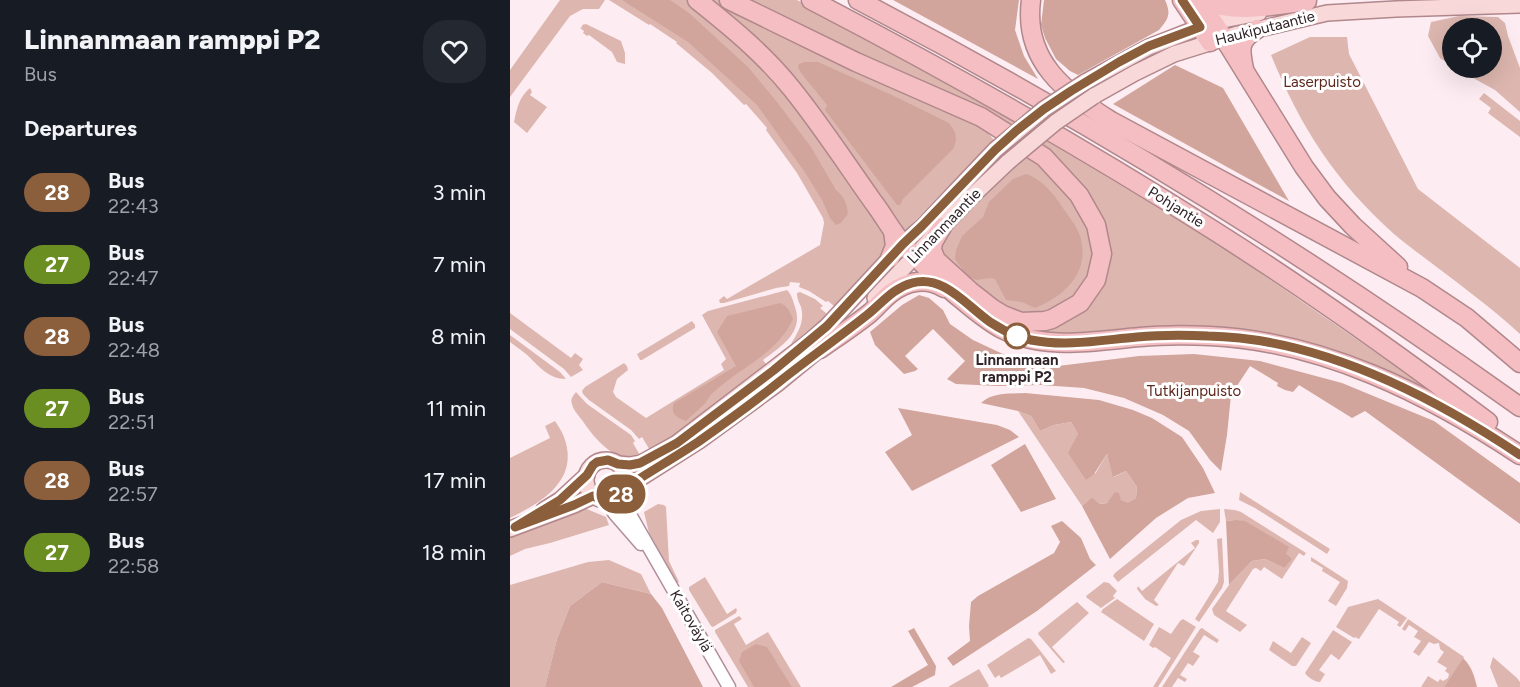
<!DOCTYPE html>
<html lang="en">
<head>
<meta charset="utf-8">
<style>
  :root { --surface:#171b24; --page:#242831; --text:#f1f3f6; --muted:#9ea1a6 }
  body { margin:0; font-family:Figtree,sans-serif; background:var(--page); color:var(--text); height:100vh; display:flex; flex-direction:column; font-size:22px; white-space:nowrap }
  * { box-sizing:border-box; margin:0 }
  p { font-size:20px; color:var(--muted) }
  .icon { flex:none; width:33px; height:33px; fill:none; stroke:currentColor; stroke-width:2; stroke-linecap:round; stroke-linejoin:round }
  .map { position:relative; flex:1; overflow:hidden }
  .panel { display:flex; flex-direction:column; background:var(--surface); width:510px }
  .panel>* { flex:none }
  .badge { padding:0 12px; border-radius:20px; font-size:21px; line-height:39px }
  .buttons { position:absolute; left:932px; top:18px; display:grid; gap:12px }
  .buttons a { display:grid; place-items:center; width:60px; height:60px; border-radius:50%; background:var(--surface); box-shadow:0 6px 24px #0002; font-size:30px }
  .map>.badge { position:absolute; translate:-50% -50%; box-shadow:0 0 0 3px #fff }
  h2 { padding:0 24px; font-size:22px; line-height:54px }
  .round { display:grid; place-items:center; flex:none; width:63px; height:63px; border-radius:24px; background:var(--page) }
  .overview { display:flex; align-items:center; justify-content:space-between; height:102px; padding:0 24px }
  h1 { font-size:28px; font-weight:800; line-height:45px }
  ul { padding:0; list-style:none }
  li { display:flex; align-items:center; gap:18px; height:72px; padding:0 24px }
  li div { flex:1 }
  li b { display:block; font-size:22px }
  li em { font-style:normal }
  li .badge { min-width:66px; font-weight:700; text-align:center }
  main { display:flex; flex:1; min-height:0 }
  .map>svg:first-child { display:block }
</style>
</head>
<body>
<main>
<section class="panel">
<div class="overview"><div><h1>Linnanmaan ramppi P2</h1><p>Bus</p></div><a class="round"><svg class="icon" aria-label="heart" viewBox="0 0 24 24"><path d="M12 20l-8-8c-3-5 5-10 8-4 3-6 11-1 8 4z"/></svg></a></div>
<h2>Departures</h2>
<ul>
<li><span class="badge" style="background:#8b5e3c;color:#fff">28</span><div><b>Bus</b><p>22:43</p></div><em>3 min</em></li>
<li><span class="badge" style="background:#6b8e23;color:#fff">27</span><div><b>Bus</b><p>22:47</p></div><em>7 min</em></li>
<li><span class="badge" style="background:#8b5e3c;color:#fff">28</span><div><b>Bus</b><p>22:48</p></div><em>8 min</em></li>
<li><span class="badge" style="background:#6b8e23;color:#fff">27</span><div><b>Bus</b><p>22:51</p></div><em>11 min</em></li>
<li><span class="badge" style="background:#8b5e3c;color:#fff">28</span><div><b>Bus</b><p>22:57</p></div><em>17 min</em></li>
<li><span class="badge" style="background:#6b8e23;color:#fff">27</span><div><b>Bus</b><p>22:58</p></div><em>18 min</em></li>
</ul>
</section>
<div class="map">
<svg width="1010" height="687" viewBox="0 0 1010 687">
  <rect width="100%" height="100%" fill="#fdedf3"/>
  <g fill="#ddb7af">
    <polygon points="50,0 95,0 89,9 73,9 60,16 0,97 0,70"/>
    <polygon points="99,0 183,0 249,58 380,237 372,253 363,266 324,306 318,301 316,302 299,291 289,287 290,283 280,282 279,286 266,288 214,303 210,303 209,300 214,296 217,299 310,245 314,223 313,218 287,173 256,130 257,128 236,104 234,105 202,73 166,43 167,42 140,24 139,25"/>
    <polygon points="197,0 211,0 483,128 479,134 484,140 393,233"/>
    <polygon points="231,0 287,0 488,110 635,196 700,238 961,418 771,341 540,339 487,316 560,315 595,249 527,147"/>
    <polygon points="949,16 988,17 995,23 998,36 1010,68 1010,112 985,90 945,68 981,68 981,28 942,28 942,66 930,58 918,36 921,22"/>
    <polygon points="76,24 111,41 115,53 115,64 107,62 102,52 79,35 77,36 73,33 74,31 70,28 72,27 72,25"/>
    <path d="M800,37H837L839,54L908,189L1010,268V334C983,309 953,287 924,265C911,255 897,245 884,234C825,181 791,128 761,55Z"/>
    <path d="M20,88L22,92L20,95L37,107L17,133L4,122C7,108 9,97 20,88Z"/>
    <polygon points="974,93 1010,121 1010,137 978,113 981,108 969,99"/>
    <path d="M520,152L566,198L585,244L583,276L552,309L521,317L494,310L433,262L430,247C451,212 489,178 520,152Z"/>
    <path d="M277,290C282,295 283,301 285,307C294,333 271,346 253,360L256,364C220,398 182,425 141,452L132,437L129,439L121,430L79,400L73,394L72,391L75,387L114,363L117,366L118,370L107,379L103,392L106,397L136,418L214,370L211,364L216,359L192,315L198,311Z"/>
    <path d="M290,292L305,299L313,306L310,308L317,314L306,326L281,344C288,332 295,322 291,307C289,302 287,299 287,293Z"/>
    <polygon points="0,313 61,358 65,353 73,359 69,365 73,370 61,377 54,369 0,329"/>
    <polygon points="182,321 185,325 185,328 137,357 132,360 130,360 127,354"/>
    <path d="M0,335L50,372L56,379C38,379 28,365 16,354C11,350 5,346 0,342Z"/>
    <path d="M66,392L77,404L121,435L125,441L123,443L131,457C107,466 84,438 72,420C69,416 63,410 62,404C60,399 63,396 66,392Z"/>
    <polygon points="508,411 521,416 530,431 544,425 561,422 568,434 585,474 597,454 604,477 616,471 627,487 626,498 618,504 611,500 590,504 582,497 572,506"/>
    <path d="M45,421C48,426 52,431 54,437C70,480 32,502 0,518V458L40,438L35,426Z"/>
    <polygon points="730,492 820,549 817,554 745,508 729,500"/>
    <polygon points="148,504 154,505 156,507 159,561 169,582 167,583 162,582 152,557 139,533 134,512"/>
    <polygon points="72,507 96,517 99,525 40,543 15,549 0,556 0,537"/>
    <polygon points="710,509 710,522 703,533 686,520 608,582 603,576 605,573 671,520 691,511"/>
    <polygon points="714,509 725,510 731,512 796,553 794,556 789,553 772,579 754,567 751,571 746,568 743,569 716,611 737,625 730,632 704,615 702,609 719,585 742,561 755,559 774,568 725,520 716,521"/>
    <polygon points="712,538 714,582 712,588 689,622 685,619 708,582 709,571 707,539"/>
    <polygon points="686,540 689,540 689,543 674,566 668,563 644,600 649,605 646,606 635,599 627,589 628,586 632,591 685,548 681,543"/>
    <polygon points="801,557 838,581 837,588 826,606 818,601 830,582 812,571 813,568 801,561"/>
    <polygon points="99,560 131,574 141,594 92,582 60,606 47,639 35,687 0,687 0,585 78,562"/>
    <polygon points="195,577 217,614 226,608 227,610 226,613 203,627 201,626 179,590 179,587"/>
    <polygon points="594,582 599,583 607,591 603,596 605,598 591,608 577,598 576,596"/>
    <polygon points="607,599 644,624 634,641 591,612 593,609"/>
    <polygon points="868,599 897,618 890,627 887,625 889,622 869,609 849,639 845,637 844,638 826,627 838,607"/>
    <polygon points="567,602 579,613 542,647 555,662 553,663 528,634 529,632"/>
    <polygon points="229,616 232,619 224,624 236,645 258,632 291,687 238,687 205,632 205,630"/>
    <polygon points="673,619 686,627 648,687 643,687 661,658 645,647 643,648 639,645 649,627 661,634 670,621"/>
    <polygon points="898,619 954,657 934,687 911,687 918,676 928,682 930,679 933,681 938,678 939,674 935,671 937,668 927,662 934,652 930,649 929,643 924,644 919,642 909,656 903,652 911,641 904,637 908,631 899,625 895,631 892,629"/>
    <polygon points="692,628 709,640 707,643 694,635 683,652 690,656 683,666 678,663 670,675 677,679 675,682 668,678 662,687 652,687 690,629"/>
    <path d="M823,630L842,642L829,660L821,654L809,670L815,674L810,682C805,682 797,677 795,673Z"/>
    <polygon points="792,637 801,643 786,666 782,666 759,650 763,641 781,653"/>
    <polygon points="518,638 521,639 546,671 541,674 530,655 491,678 489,675 485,678 477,665"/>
    <polygon points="983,657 1007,678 1010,682 1010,687 988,687 980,667"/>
    <polygon points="469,669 479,686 477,687 438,687"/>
  </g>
  <g fill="#d1a59c">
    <path d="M112,0H160L179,13L238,67L267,102L301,147L326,190C334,196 337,204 338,214L331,223L326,225L320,218L312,200L294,171L247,105L178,42Z"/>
    <polygon points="383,0 509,0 505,30 514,56 528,79"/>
    <path d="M534,0H655C661,14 659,18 649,30L568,75L560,71L546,59L535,38L531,25Z"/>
    <polygon points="295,62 308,62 384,96 439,123 445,132 446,139 444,148 393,199 390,205 387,205 315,110 317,105 291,73 288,67 289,64"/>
    <polygon points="665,65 713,88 779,201 603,104"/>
    <path d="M516,174C532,179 544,194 553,208C559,217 567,226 570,236C581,272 555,296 525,308L512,302L496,300L485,279L480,278L467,280L463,279L456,275L445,259L446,250L452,236L473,217L479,202L503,179Z"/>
    <polygon points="409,295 419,298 433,310 440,324 463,340 495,355 548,366 629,356 684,354 750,361 832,383 924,421 1010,483 1010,524 855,411 842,418 789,385 783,392 775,390 767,386 768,383 740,366 721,395 717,435 711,471 700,460 679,431 653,415 614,398 574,388 531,385 488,386 446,384 437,379 455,361 423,329 395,356 408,369 405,371 394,374 365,345 360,332 392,305"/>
    <path d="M270,303C278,306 280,312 283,319C268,353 231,367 205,391C201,394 199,397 196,402C191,408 182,415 176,421C166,418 160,413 164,403L226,366L207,332L217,316Z"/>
    <path d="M515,393L589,400L623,410L642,418L672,437L693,468L705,493L678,498L646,518L600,559L572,506L582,497L590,504L597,503L605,492L609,493L611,500L618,503L626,498L627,487L616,471L603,477L597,454L584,474L576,480L558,453L568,434L561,422L544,425L530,431L521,416L508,411L471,403C482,392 501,394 515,393Z"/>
    <polygon points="388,408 487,425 500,430 509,437 402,491 375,452 402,435"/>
    <polygon points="515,444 546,499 511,512 481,465"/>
    <polygon points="725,520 735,521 779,547 776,554 782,559 774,568 755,559 742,561 719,585 716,521"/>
    <polygon points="552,521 571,538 580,559 586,565 527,611 443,666 437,658 460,641 459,626 461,602 468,596 544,553 550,542 541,526"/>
    <polygon points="92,582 141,594 152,608 193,687 35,687 47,639 60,606"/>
    <polygon points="404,628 426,666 425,675 402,687 381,687 418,665 398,631"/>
    <polygon points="246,644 257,647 282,687 244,687 229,661 232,652"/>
    <path d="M953,658C962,667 964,675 967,687H934Z"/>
  </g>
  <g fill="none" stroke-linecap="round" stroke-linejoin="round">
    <defs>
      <g id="minor">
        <polyline points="113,492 118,511 219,687"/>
        <polyline points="97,500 104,513 131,544"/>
      </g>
      <g id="major">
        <polyline points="575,82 639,47 703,22 749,13"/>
        <polyline points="584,96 625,73 664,54 728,34 817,13 886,9 1010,5"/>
        <polyline points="365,298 458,200 498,162"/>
        <circle cx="96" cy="480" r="20"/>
        <polyline points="108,464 120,465 131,463 167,443 300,341 317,326 393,244 413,226 485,150"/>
        <polyline points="115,488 189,441 267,384 317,343"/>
        <polyline points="34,510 50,500 77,475"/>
        <polyline points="0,529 64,505 83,496"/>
      </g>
      <g id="highway">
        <path d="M187,0C221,27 255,55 282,89C311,125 337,165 364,203C374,216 382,232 393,244C398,251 405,256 411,262C424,275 437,288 451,299C464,310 477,321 492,329C535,351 583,341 630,337C653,335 677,335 700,336C812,341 918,394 1010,455"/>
        <polyline points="219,0 346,62 471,117 534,157 569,195 586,225 592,254 586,280 570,303 542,319 535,321 511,322 493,315 483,309 460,291 426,260 422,250 423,242 432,227"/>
        <path d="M301,0C438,71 572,147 703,230C798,290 889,355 978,422"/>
        <path d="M348,0C578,120 799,256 1010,407"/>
        <path d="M521,0C513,61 555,92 601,121L912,288L957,318L1010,363"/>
        <polyline points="672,0 700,42"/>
        <polyline points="688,0 714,38 794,167 817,198 843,226 888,267"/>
        <path d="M695,0C723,15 767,5 797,1"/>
        <path d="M734,69C730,49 728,41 747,29"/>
        <polyline points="380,258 385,246 383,231"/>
        <path d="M310,349C327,337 344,326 360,313C367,307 373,299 381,293C397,281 417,277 434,288"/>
      </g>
    </defs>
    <use href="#minor" stroke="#b18f9b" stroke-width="15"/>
    <use href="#major" stroke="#b0888c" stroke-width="18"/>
    <use href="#highway" stroke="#b0888c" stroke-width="21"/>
    <use href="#minor" stroke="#fff" stroke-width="12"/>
    <use href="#major" stroke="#f9d8da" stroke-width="15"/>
    <use href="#highway" stroke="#f5bec2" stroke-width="18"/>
    <defs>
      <g id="major-bridge">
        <polyline points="485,150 534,109 575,82"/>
        <polyline points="498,162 546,122 584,96"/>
      </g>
    </defs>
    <use href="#major-bridge" stroke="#b0888c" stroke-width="18" stroke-linecap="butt"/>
    <use href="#major-bridge" stroke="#f9d8da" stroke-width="15"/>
  </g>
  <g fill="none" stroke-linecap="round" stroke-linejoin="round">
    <defs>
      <path id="line" d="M672,0L690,27L639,46L609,62L561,91L534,109L506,131L485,150L412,226L393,244L317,326L264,370L167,443L130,463L120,465L108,464L98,460L87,462L83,465L77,475L50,500L5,527L64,505L83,496C96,503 108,500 115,488C139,472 164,458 188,442C215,423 243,403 269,382C298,359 328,338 357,315C372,303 383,288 402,283C433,274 457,306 480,322C492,330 507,337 521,340C557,347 592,340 627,337C650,335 674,335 698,336C809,338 919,394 1010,455"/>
    </defs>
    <use href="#line" stroke="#fff" stroke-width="14"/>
    <use href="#line" stroke="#8b5e3c" stroke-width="9"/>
  </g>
  <circle fill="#fff" stroke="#8b5e3c" stroke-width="3" cx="507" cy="336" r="12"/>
  <g text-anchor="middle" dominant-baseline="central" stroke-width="6" stroke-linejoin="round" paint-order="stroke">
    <g font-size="15" fill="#302328" stroke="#fff">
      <text transform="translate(755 28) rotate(-14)">Haukiputaantie</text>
      <text transform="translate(666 207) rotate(32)">Pohjantie</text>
      <text transform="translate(434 226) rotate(-46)">Linnanmaantie</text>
      <text transform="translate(181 621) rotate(60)">Kaitoväylä</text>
    </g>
    <g font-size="15" fill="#5e271d" stroke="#fff">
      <text x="812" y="82">Laserpuisto</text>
      <text x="684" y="391">Tutkijanpuisto</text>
    </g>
    <g font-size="15" font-weight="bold" fill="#302328" stroke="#fff">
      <text x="507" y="360">Linnanmaan<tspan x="507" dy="17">ramppi P2</tspan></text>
    </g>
  </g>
</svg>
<div class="buttons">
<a><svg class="icon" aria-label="locate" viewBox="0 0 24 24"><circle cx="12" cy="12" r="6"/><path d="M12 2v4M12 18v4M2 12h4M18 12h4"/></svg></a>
</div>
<b class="badge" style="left:111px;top:494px;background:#8b5e3c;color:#fff">28</b>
</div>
</main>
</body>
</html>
